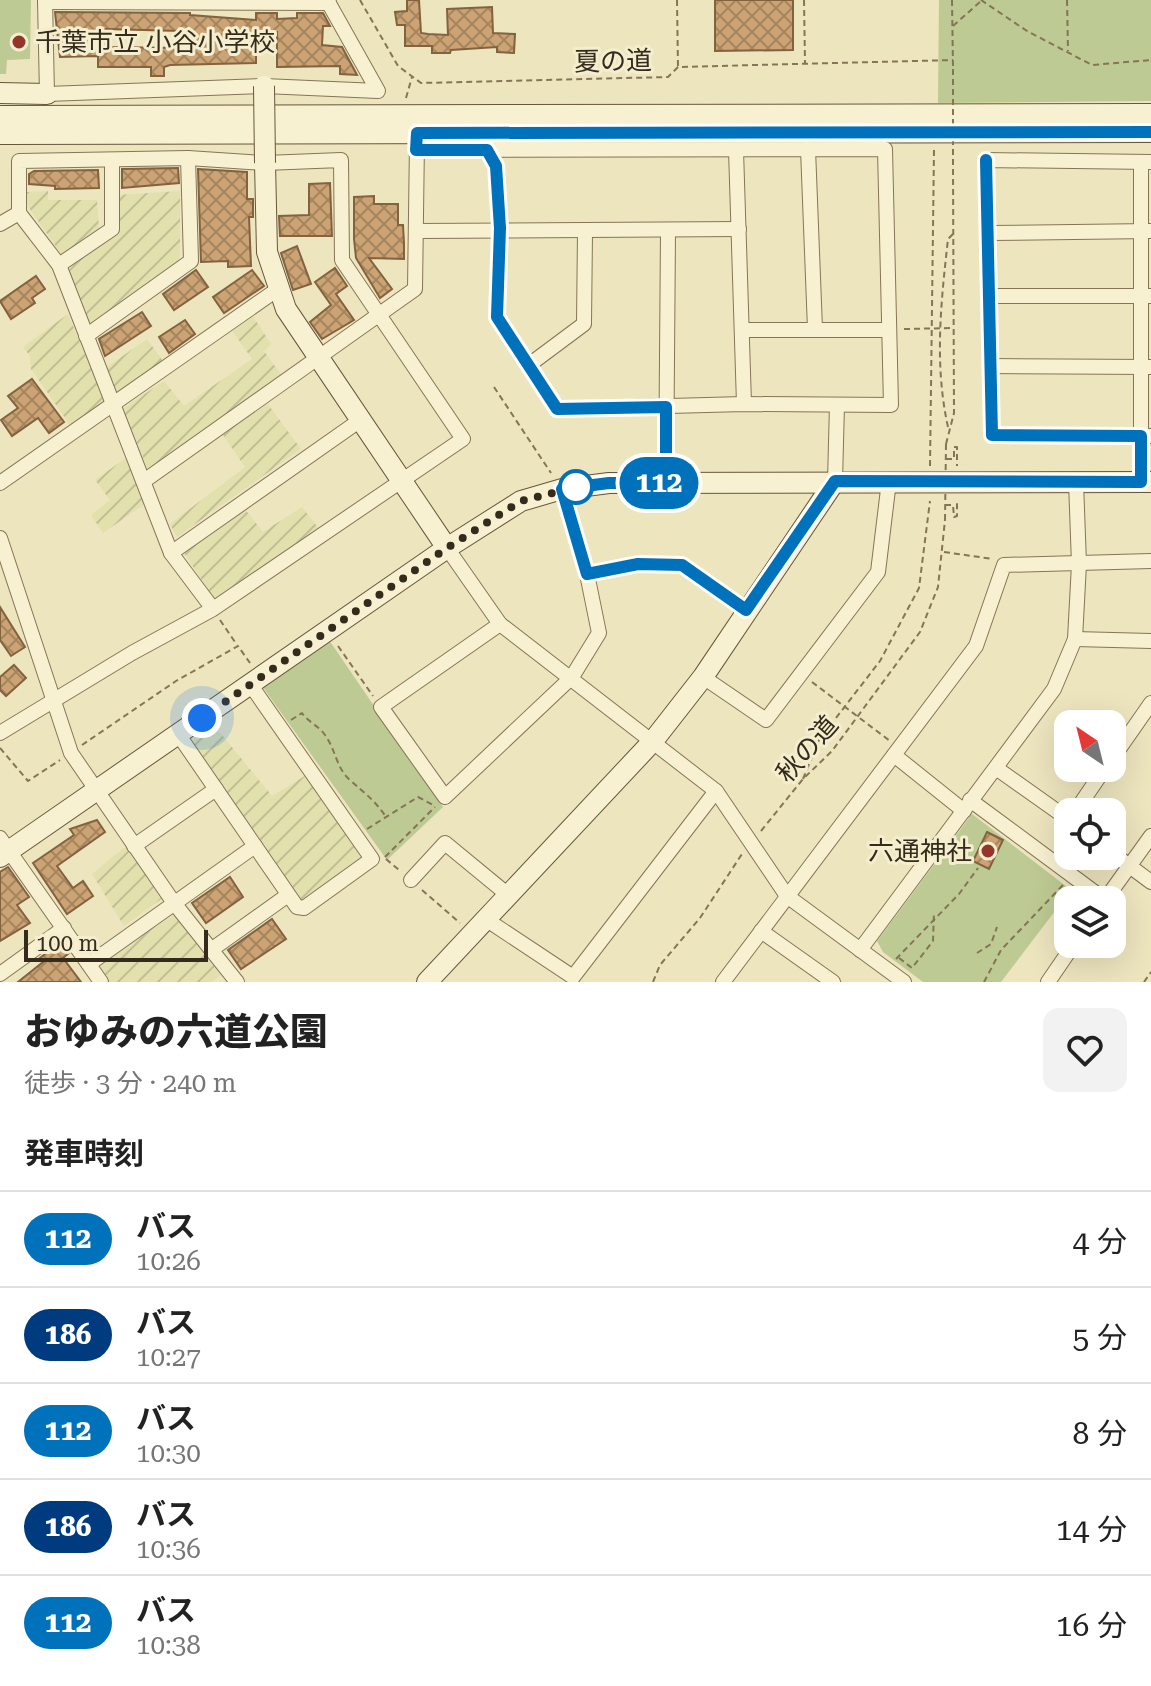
<!DOCTYPE html>
<html lang="ja">
<head>
<meta charset="utf-8">
<style>
  :root { --surface:#fff; --page:#f2f2f2; --text:#222; --muted:#767676; --line:#e0e0e0 }
  body { margin:0; font-family:"Roboto Serif","Noto Sans JP",serif; background:var(--page); color:var(--text); height:100vh; display:flex; flex-direction:column; font-size:30px; white-space:nowrap }
  * { box-sizing:border-box; margin:0 }
  p { font-size:26px; color:var(--muted) }
  .icon { flex:none; width:44px; height:44px; fill:none; stroke:currentColor; stroke-width:2; stroke-linecap:round; stroke-linejoin:round }
  .map { position:relative; height:982px; overflow:hidden }
  .panel { display:flex; flex-direction:column; background:var(--surface); flex:1 }
  .panel>* { flex:none }
  .badge { padding:0 16px; border-radius:26px; font-size:28px; line-height:52px }
  .needle { width:52px; rotate:325deg }
  .controls { position:absolute; left:1054px; top:710px; display:grid; gap:16px }
  .controls a { display:grid; place-items:center; width:72px; height:72px; border-radius:16px; background:var(--surface); box-shadow:0 8px 32px #0002; font-size:40px }
  .scale { position:absolute; left:24px; bottom:20px; width:184px; box-sizing:border-box; padding-left:8px; border:4px solid #342b1c; border-top:0; font-size:22px; line-height:28px; white-space:nowrap; color:#342b1c; -webkit-text-stroke:6px #f4eece; paint-order:stroke }
  .you { position:absolute; width:40px; height:40px; margin:-20px; border:6px solid #fff; border-radius:50%; background:#1a73e8; box-shadow:0 0 0 12px #1a73e833 }
  .map>.badge { position:absolute; translate:-50% -50%; box-shadow:0 0 0 4px #fff }
  h2 { padding:0 24px; font-size:30px; line-height:72px }
  .round { display:grid; place-items:center; flex:none; width:84px; height:84px; border-radius:16px; background:var(--page) }
  .head { display:flex; align-items:center; justify-content:space-between; height:136px; padding:0 24px }
  h1 { font-size:38px; font-weight:800; line-height:60px }
  ul { padding:0; list-style:none }
  li { display:flex; align-items:center; gap:24px; height:96px; padding:0 24px; border-top:2px solid var(--line) }
  li div { flex:1 }
  li b { display:block; font-size:30px }
  li em { font-style:normal }
  li .badge { min-width:88px; font-weight:700; text-align:center }
  .map>svg:first-child { display:block }
</style>
</head>
<body>
<div class="map">
<svg width="1151" height="982" viewBox="0 0 1151 982">
  <defs>
    <pattern id="farmland-furrows" width="10" height="10" patternUnits="userSpaceOnUse" patternTransform="scale(2)"><rect width="10" height="10" fill="#e2e0ac"/><path d="M-1 1l2-2M0 10L10 0M9 11l2-2" fill="none" stroke="#c2c093"/></pattern>
    <pattern id="building-cross-hatch" width="8" height="8" patternUnits="userSpaceOnUse" patternTransform="scale(2)"><rect width="8" height="8" fill="#cba374"/><path d="M0 0l8 8M0 8l8-8" fill="none" stroke="#a6855e"/></pattern>
  </defs>
  <rect width="100%" height="100%" fill="#ede5be"/>
  <g fill="url(#farmland-furrows)">
    <polygon points="48,191 48,200 97,200 99,229 62,255 27,205 27,192"/>
    <polygon points="180,191 180,257 176,263 92,325 87,325 68,272 74,262 116,231 117,195"/>
    <polygon points="68,314 107,406 72,428 31,369 30,356 23,347"/>
    <polygon points="252,315 271,344 264,351 282,376 148,469 122,409 164,381 184,406 252,359 231,329"/>
    <polygon points="147,339 163,361 115,395 104,369"/>
    <polygon points="267,403 301,449 177,537 170,524 245,467 223,435"/>
    <polygon points="126,458 146,503 103,533 91,515 110,500 95,480"/>
    <polygon points="302,507 320,530 215,600 184,553 187,547 244,508 263,532"/>
    <polygon points="213,724 272,796 308,774 366,857 308,901 301,901 193,743 194,737"/>
    <polygon points="126,846 164,897 124,926 92,874"/>
    <polygon points="172,911 222,974 212,982 109,982 100,969 101,963"/>
  </g>
  <g fill="#bdca93">
    <polygon points="0,0 31,0 30,59 7,60 6,74 0,74"/>
    <polygon points="939,0 1151,0 1151,101 938,103"/>
    <polygon points="329,640 443,807 387,860 262,686"/>
    <polygon points="972,814 1071,890 1001,982 923,982 883,952 877,941"/>
  </g>
  <g fill="url(#building-cross-hatch)" stroke="#83623e" stroke-width="2" fill-rule="evenodd">
    <polygon points="407,0 419,0 421,33 428,34 448,35 447,9 492,7 493,33 515,34 514,53 497,52 497,47 451,50 450,53 432,53 432,46 405,46 405,25 397,25 395,12 407,11"/>
    <polygon points="715,0 793,0 793,50 715,51"/>
    <path d="M55,12L190,13V15L256,20V13H277V19L297,18V13H323L330,26H323L322,45L342,47L357,75L340,74V66L277,67V32L256,31V63L170,65L164,67V76H151V67H98V56L60,57ZM106,29L181,31V48L105,47Z"/>
    <polygon points="122,169 178,168 179,183 122,188"/>
    <polygon points="198,169 247,172 247,199 253,199 253,217 249,217 251,266 228,267 228,261 201,262"/>
    <polygon points="98,170 99,188 55,189 55,186 29,184 29,174 34,171"/>
    <polygon points="330,183 332,236 280,236 279,216 309,215 309,184"/>
    <polygon points="374,196 374,204 398,204 398,225 403,225 404,243 404,259 369,258 392,289 380,298 356,258 354,239 354,197"/>
    <polygon points="297,246 311,284 293,290 281,253"/>
    <polygon points="335,268 347,286 336,294 354,320 322,339 310,322 331,305 315,282"/>
    <polygon points="196,270 208,287 174,310 163,294"/>
    <polygon points="252,270 264,286 224,313 213,297"/>
    <polygon points="36,276 45,289 32,298 35,303 11,319 0,301"/>
    <polygon points="142,312 151,326 105,356 99,339"/>
    <polygon points="185,320 195,334 169,353 159,337"/>
    <polygon points="32,379 64,422 49,433 38,418 12,436 1,420 18,408 8,396"/>
    <polygon points="0,607 25,647 11,656 0,640"/>
    <polygon points="14,665 26,678 6,696 0,690 0,677"/>
    <polygon points="97,820 105,832 57,866 73,888 83,881 93,896 67,914 33,863 74,835 70,829"/>
    <polygon points="987,832 1003,840 989,869 973,861"/>
    <polygon points="8,867 29,897 17,905 30,923 0,941 0,872"/>
    <polygon points="230,877 243,897 206,923 192,903"/>
    <polygon points="272,919 286,939 241,969 228,950"/>
    <polygon points="61,942 69,953 63,958 81,982 18,982 43,962 40,958"/>
  </g>
  <g fill="none" stroke-linecap="round" stroke-linejoin="round">
    <defs>
      <g id="street">
        <polyline points="45,0 47,94 264,86 378,91 327,0"/>
        <polyline points="45,2 329,3"/>
        <polyline points="808,149 815,329"/>
        <path d="M416,150C573,150 729,149 885,149L891,405L744,404L557,409L497,317L500,228L496,166L487,150"/>
        <polyline points="736,150 744,404"/>
        <polyline points="1151,162 986,160 992,435 1151,436"/>
        <polyline points="0,224 19,213"/>
        <polyline points="417,231 739,229"/>
        <polyline points="988,233 1151,231"/>
        <polyline points="59,265 112,229 112,160"/>
        <polyline points="989,296 1151,296"/>
        <polyline points="743,330 888,330"/>
        <polyline points="86,336 191,261 188,158"/>
        <polyline points="529,365 584,324 585,232"/>
        <polyline points="990,366 1151,367"/>
        <polyline points="144,481 415,289 417,141"/>
        <polyline points="835,481 837,405"/>
        <polyline points="1141,482 1141,162"/>
        <polyline points="0,483 278,289"/>
        <polyline points="666,483 668,232"/>
        <polyline points="0,538 71,753 174,903 237,982"/>
        <polyline points="447,548 500,624 716,791 787,896 904,982"/>
        <polyline points="171,553 359,421"/>
        <polyline points="587,574 638,564 682,565 746,610"/>
        <polyline points="500,624 381,707 445,797 572,677 599,633 587,574 562,489"/>
        <polyline points="1075,639 1151,641"/>
        <polyline points="703,677 766,720 878,572 889,481"/>
        <polyline points="0,733 132,653 213,609 463,439 342,260 341,160 265,163 188,158 19,161 19,213 59,265 171,553 213,609"/>
        <polyline points="178,734 255,846"/>
        <polyline points="894,755 964,811"/>
        <polyline points="1112,759 1151,703"/>
        <polyline points="996,768 1068,819"/>
        <polyline points="970,800 1105,900"/>
        <polyline points="1075,812 1105,768"/>
        <polyline points="0,838 101,982"/>
        <polyline points="134,846 216,789"/>
        <polyline points="1112,853 1151,882"/>
        <polyline points="411,880 445,843 507,894"/>
        <polyline points="1105,900 1151,836"/>
        <polyline points="484,918 573,977 716,791"/>
        <polyline points="761,931 833,982"/>
        <polyline points="211,950 288,895"/>
        <polyline points="860,950 1054,689 1075,639 1079,564 1076,482"/>
        <polyline points="89,964 255,846 297,907 304,908 372,859 250,684"/>
        <polyline points="0,974 64,928"/>
        <polyline points="723,982 976,646 1004,565 1151,561"/>
        <polyline points="1048,982 1074,944"/>
      </g>
      <g id="secondary">
        <polyline points="0,93 47,94"/>
        <polyline points="0,116 1151,114"/>
        <polyline points="0,134 1151,132"/>
        <polyline points="265,163 267,252 286,309 447,548"/>
        <polyline points="0,857 447,548 521,501 562,489 609,483 1151,482"/>
        <polyline points="427,982 653,741 703,677 835,481"/>
      </g>
    </defs>
    <use href="#street" stroke="#857557" stroke-width="16"/>
    <use href="#secondary" stroke="#66563b" stroke-width="22"/>
    <g stroke="#857557" stroke-width="2" stroke-dasharray="6 4" stroke-linecap="butt">
      <polyline points="360,0 398,66 421,83 668,77 678,67 953,60"/>
      <polyline points="677,0 678,67"/>
      <polyline points="804,0 805,63"/>
      <polyline points="952,0 953,67"/>
      <polyline points="981,0 1027,31 1092,65 1151,60"/>
      <polyline points="1067,0 1068,51"/>
      <polyline points="953,26 981,1"/>
      <polyline points="406,98 412,77"/>
      <polyline points="904,329 953,328"/>
      <polyline points="494,387 551,473"/>
      <path d="M948,427C934,364 941,302 948,239L953,234"/>
      <polyline points="946,444 954,413 953,165"/>
      <polyline points="946,459 954,459 954,447 957,447 957,466"/>
      <polyline points="930,466 934,149"/>
      <polyline points="945,505 953,505 954,517 957,516 957,500"/>
      <polyline points="944,552 993,559"/>
      <polyline points="220,620 237,645"/>
      <polyline points="338,646 373,696"/>
      <polyline points="812,682 890,741"/>
      <path d="M291,720L302,713C308,722 319,726 325,735C336,750 336,768 350,780C365,794 374,799 386,817"/>
      <polyline points="82,745 176,681 238,646 250,663"/>
      <polyline points="0,748 28,781 60,760"/>
      <polyline points="803,779 819,740 880,661 919,588 930,501"/>
      <polyline points="367,829 418,797 433,805"/>
      <polyline points="761,831 803,779 832,751 920,632 938,587 945,520"/>
      <polyline points="385,857 435,807"/>
      <polyline points="386,859 399,870"/>
      <polyline points="422,890 460,923"/>
      <polyline points="977,953 991,944 997,927"/>
      <polyline points="899,958 912,968 933,941 934,912"/>
      <polyline points="896,959 959,894 978,868"/>
      <polyline points="653,982 660,965 700,918 742,854"/>
      <polyline points="984,982 1001,950 1063,885"/>
      <polyline points="1144,982 1151,972"/>
    </g>
    <use href="#street" stroke="#f8f1d1" stroke-width="14"/>
    <use href="#secondary" stroke="#f8f1d1" stroke-width="20"/>
    <defs>
      <polyline id="secondary-bridge" points="264,86 265,163"/>
    </defs>
    <use href="#secondary-bridge" stroke="#66563b" stroke-width="22" stroke-linecap="butt"/>
    <g stroke="#857557" stroke-width="2" stroke-dasharray="6 4" stroke-linecap="butt">
      <polyline points="953,165 953,67"/>
      <polyline points="945,520 946,444"/>
    </g>
    <use href="#secondary-bridge" stroke="#f8f1d1" stroke-width="20"/>
  </g>
  <g fill="none" stroke-linecap="round" stroke-linejoin="round">
    <defs>
      <polyline id="line" points="986,160 992,435 1141,436 1141,482 835,481 746,610 682,565 638,564 587,574 562,489 609,483 666,483 666,407 557,409 497,317 500,228 496,166 487,150 416,150 417,133 1151,132"/>
    </defs>
    <use href="#line" stroke="#fff" stroke-width="18"/>
    <use href="#line" stroke="#0072bc" stroke-width="12"/>
    <polyline stroke="#342b1c" stroke-width="8" stroke-dasharray="0 14.4" points="202,718 447,548 521,501 576,487"/>
  </g>
  <g fill="#933528" stroke="#f4eece" stroke-width="3">
    <circle cx="19" cy="42" r="8"/>
    <circle cx="988" cy="851" r="8"/>
  </g>
  <circle fill="#fff" stroke="#0072bc" stroke-width="4" cx="576" cy="487" r="16"/>
  <g text-anchor="middle" dominant-baseline="central" stroke-width="6" stroke-linejoin="round" paint-order="stroke">
    <g font-size="26" fill="#342b1c" stroke="#f4eece" text-anchor="start">
      <text x="35" y="42">千葉市立 小谷小学校</text>
      <text x="972" y="851" text-anchor="end">六通神社</text>
    </g>
    <g font-size="26" fill="#342b1c" stroke="#f4eece">
      <text transform="translate(613 61) rotate(-1)">夏の道</text>
      <text transform="translate(807 749) rotate(-49)">秋の道</text>
    </g>
  </g>
</svg>
<div class="controls">
<a><svg class="needle" viewBox="-14 -14 28 28"><path d="M0-13l5 13h-10z" fill="#e53935"/><path d="M0 13l5-13h-10z" fill="#767676"/></svg></a>
<a><svg class="icon" aria-label="locate" viewBox="0 0 24 24"><circle cx="12" cy="12" r="6"/><path d="M12 2v4M12 18v4M2 12h4M18 12h4"/></svg></a>
<a><svg class="icon" aria-label="layers" viewBox="0 0 24 24"><path d="M12 4l9 5-9 5-9-5zM3 14l9 5 9-5"/></svg></a>
</div>
<div class="scale">100 m</div>
<div class="you" style="left:202px;top:718px"></div>
<b class="badge" style="left:659px;top:483px;background:#0072bc;color:#fff">112</b>
</div>
<section class="panel">
<div class="head"><div><h1>おゆみの六道公園</h1><p>徒歩 · 3 分 · 240 m</p></div><a class="round"><svg class="icon" aria-label="heart" viewBox="0 0 24 24"><path d="M12 20l-8-8c-3-5 5-10 8-4 3-6 11-1 8 4z"/></svg></a></div>
<h2>発車時刻</h2>
<ul>
<li><span class="badge" style="background:#0072bc;color:#fff">112</span><div><b>バス</b><p>10:26</p></div><em>4 分</em></li>
<li><span class="badge" style="background:#003b80;color:#fff">186</span><div><b>バス</b><p>10:27</p></div><em>5 分</em></li>
<li><span class="badge" style="background:#0072bc;color:#fff">112</span><div><b>バス</b><p>10:30</p></div><em>8 分</em></li>
<li><span class="badge" style="background:#003b80;color:#fff">186</span><div><b>バス</b><p>10:36</p></div><em>14 分</em></li>
<li><span class="badge" style="background:#0072bc;color:#fff">112</span><div><b>バス</b><p>10:38</p></div><em>16 分</em></li>
</ul>
</section>
</body>
</html>
